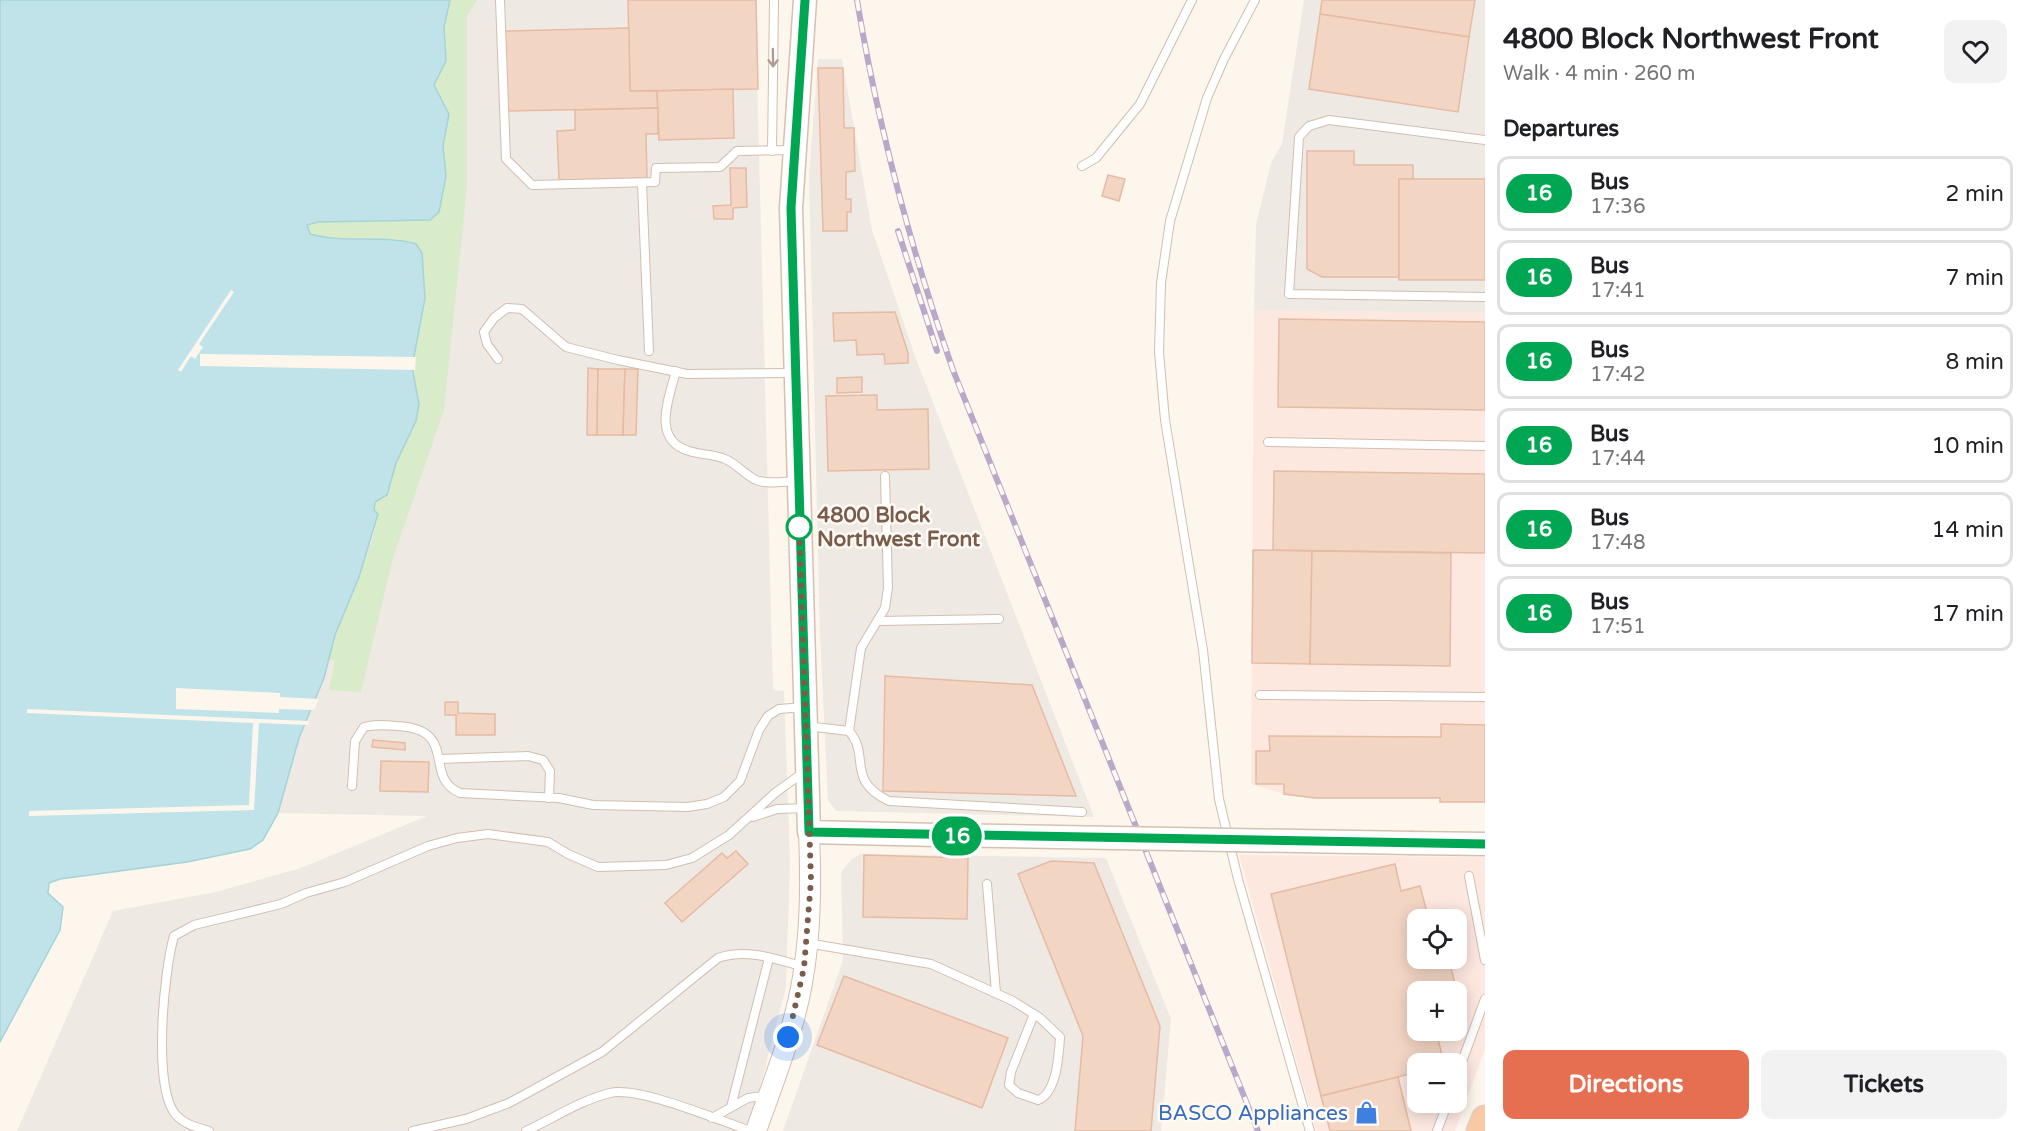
<!DOCTYPE html>
<html lang="en">
<head>
<meta charset="utf-8">
<style>
  :root { --surface:#fff; --page:#f2f2f2; --text:#202124; --muted:#757577; --line:#e0e0e0; --accent:#e76f51 }
  body { margin:0; font-family:"Varela Round",sans-serif; background:var(--page); color:var(--text); height:100vh; display:flex; flex-direction:column; font-size:22px; white-space:nowrap }
  * { box-sizing:border-box; margin:0 }
  p { font-size:20px; color:var(--muted) }
  .icon { flex:none; width:33px; height:33px; fill:none; stroke:currentColor; stroke-width:2; stroke-linecap:round; stroke-linejoin:round }
  .map { position:relative; flex:1; overflow:hidden }
  .drawer { display:flex; flex-direction:column; background:var(--surface); width:540px }
  .drawer>* { flex:none }
  .badge { padding:0 12px; border-radius:20px; font-size:21px; line-height:39px }
  .fabs { position:absolute; left:1407px; top:909px; display:grid; gap:12px }
  .fabs a { display:grid; place-items:center; width:60px; height:60px; border-radius:12px; background:var(--surface); box-shadow:0 3px 15px #0003; font-size:30px }
  .you { position:absolute; width:30px; height:30px; margin:-15px; border:4px solid #fff; border-radius:50%; background:#1a73e8; box-shadow:0 0 0 9px #1a73e833 }
  .map>.badge { position:absolute; translate:-50% -50%; box-shadow:0 0 0 3px #fff }
  h2 { padding:0 18px; font-size:22px; line-height:54px }
  .round { display:grid; place-items:center; flex:none; width:63px; height:63px; border-radius:12px; background:var(--page) }
  .headline { display:flex; align-items:center; justify-content:space-between; height:102px; padding:0 18px }
  h1 { font-size:28px; font-weight:700; line-height:45px }
  .primary-button { display:flex; gap:12px; margin-top:auto; padding:12px 18px }
  .primary-button a { flex:1; height:69px; border-radius:12px; background:var(--accent); color:#fff; font-size:24px; font-weight:700; line-height:69px; text-align:center }
  .primary-button a+a { background:var(--page); color:var(--text) }
  ul { padding:0; list-style:none }
  li { display:flex; align-items:center; gap:18px; height:75px; margin:0 12px 9px; padding:0 6px; border:3px solid var(--line); border-radius:12px }
  li div { flex:1 }
  li b { display:block; font-size:22px }
  li em { font-style:normal }
  li .badge { min-width:66px; font-weight:700; text-align:center }
  main { display:flex; flex:1; min-height:0 }
  .map>svg:first-child { display:block }
</style>
</head>
<body>
<main>
<div class="map">
<svg width="1485" height="1131" viewBox="0 0 1485 1131">
  <rect width="100%" height="100%" fill="#fdf6ec"/>
  <g fill="#fde8e0" fill-rule="evenodd">
    <polygon points="1254,310 1485,313 1485,802 1440,802 1439,798 1315,798 1284,794 1251,784"/>
    <path d="M1239,855L1485,857V1049L1455,1131H1316ZM1418,920H1456V958H1418ZM1418,992H1456V1030H1418ZM1418,1064H1456V1102H1418Z"/>
  </g>
  <g fill="#efe9e4">
    <polygon points="450,0 755,0 773,690 784,691 790,863 786,987 761,1083 745,1131 17,1131 113,911 216,892 301,868 427,816 278,813 299,737 324,678 400,220"/>
    <polygon points="1304,0 1485,0 1485,313 1254,310 1256,225 1271,163 1282,144"/>
    <polygon points="818,59 842,59 872,230 915,356 1094,817 836,811 828,800 820,636 809,177"/>
    <polygon points="861,854 1106,858 1171,1019 1161,1131 783,1131 843,960 841,872 852,859"/>
  </g>
  <path fill="#d8ecc9" d="M450,0H477L467,16V187L444,410L393,558L361,692L329,690L335,660H328L330,650L371,543L377,521L374,510L375,502L387,494L396,463L416,421L419,404L412,367L425,298L422,253L416,244C381,237 345,244 310,234L307,225L318,222L430,220C453,189 440,179 443,147C443,135 451,122 447,110C445,100 436,94 434,85L446,61L444,27Z"/>
  <path fill="#bfe3e8" stroke="#a5d3da" stroke-width="1.5" d="M0,0H450L444,27L446,61L434,85L449,114L443,146L446,176L439,212L430,220L318,222L307,225L310,234C345,244 382,234 416,244L422,253L425,298L412,367L419,404L416,421L396,463L387,495L375,502L374,510L378,514L359,577L335,635L324,678L299,738L278,813L263,840L250,849L187,862L60,879L49,883L48,893L63,907L60,930L0,1042Z"/>
  <g fill="#fdf6ec">
    <polygon points="231,290 234,292 199,344 203,347 195,359 191,356 181,372 178,370"/>
    <polygon points="200,354 416,357 415,370 200,366"/>
    <polygon points="176,688 280,693 280,697 319,699 314,710 279,709 279,713 176,709"/>
    <polygon points="27,709 309,721 308,725 259,723 254,810 29,816 29,811 249,805 253,723 27,713"/>
  </g>
  <g fill="#f3d5c3" stroke="#e6bba3" stroke-width="1.5">
    <polygon points="628,0 756,0 758,89 630,91"/>
    <polygon points="1322,0 1475,0 1469,37 1320,14"/>
    <polygon points="1320,14 1469,37 1458,112 1309,89"/>
    <polygon points="629,28 630,91 657,91 658,108 508,111 505,31"/>
    <polygon points="818,68 843,68 844,128 854,128 855,171 846,172 846,199 851,199 851,212 847,212 847,231 823,231"/>
    <polygon points="733,89 734,138 659,140 657,91"/>
    <polygon points="658,108 658,134 646,134 647,178 559,180 557,131 575,130 575,110"/>
    <polygon points="1307,151 1354,151 1354,165 1413,165 1413,179 1399,179 1399,277 1322,277 1307,269"/>
    <polygon points="730,168 746,168 747,207 733,208 733,219 714,219 713,206 731,205"/>
    <polygon points="1108,175 1125,179 1119,201 1102,196"/>
    <rect x="1399" y="179" width="86" height="101"/>
    <polygon points="895,312 908,353 908,363 885,364 884,354 857,355 856,340 834,341 833,313"/>
    <polygon points="1279,319 1485,322 1485,410 1278,407"/>
    <polygon points="588,368 598,369 597,435 587,435"/>
    <polygon points="598,369 625,369 623,435 597,435"/>
    <polygon points="625,369 638,369 636,435 623,435"/>
    <polygon points="862,377 862,392 837,393 837,378"/>
    <polygon points="877,395 877,410 928,409 929,469 828,471 826,396"/>
    <polygon points="1274,471 1485,474 1485,553 1273,550"/>
    <polygon points="1253,550 1312,551 1310,664 1252,663"/>
    <polygon points="1312,551 1451,553 1450,666 1310,664"/>
    <polygon points="885,676 1032,685 1076,796 883,791"/>
    <polygon points="445,702 458,702 458,713 495,714 495,735 456,735 456,715 445,715"/>
    <polygon points="1441,724 1485,725 1485,802 1440,802 1440,798 1315,798 1284,794 1284,784 1256,784 1256,751 1270,751 1269,736 1441,737"/>
    <polygon points="373,740 405,743 405,750 372,747"/>
    <polygon points="381,761 429,762 428,792 380,791"/>
    <polygon points="736,851 748,864 682,922 665,903 722,853 727,858"/>
    <polygon points="864,855 968,858 967,919 863,917"/>
    <polygon points="1051,861 1094,863 1160,1026 1151,1131 1075,1131 1083,1036 1018,874"/>
    <polygon points="1395,864 1401,891 1420,886 1429,920 1418,920 1418,958 1438,958 1439,962 1449,960 1464,1020 1456,1022 1456,992 1418,992 1418,1030 1436,1030 1444,1064 1418,1064 1418,1072 1321,1096 1271,894"/>
    <polygon points="844,976 1008,1038 982,1108 817,1045"/>
    <polygon points="1398,1077 1411,1131 1330,1131 1321,1096"/>
  </g>
  <g fill="none" stroke-linecap="round" stroke-linejoin="round">
    <defs>
      <g id="service">
        <polyline points="500,0 506,159 532,185 655,182 656,168 720,167 737,151 793,150"/>
        <polyline points="1255,0 1224,59 1207,98 1170,221 1161,283 1159,352 1165,420 1203,650 1219,799 1238,879 1310,1131"/>
        <polyline points="1485,140 1329,120 1309,126 1299,137 1289,294 1485,297"/>
        <polyline points="772,151 774,0"/>
        <polyline points="1082,166 1096,158 1140,104 1192,0"/>
        <polyline points="642,183 649,351"/>
        <polyline points="498,359 487,344 484,332 494,318 507,308 522,309 566,347 618,360 687,374 795,373"/>
        <path d="M676,371C669,398 651,440 689,451C701,455 714,454 725,459C737,464 744,474 756,480C768,485 785,481 798,481"/>
        <polyline points="1268,442 1485,446"/>
        <polyline points="878,621 999,619"/>
        <polyline points="1260,695 1485,697"/>
        <path d="M806,726L849,731C871,756 845,780 889,801L1082,812"/>
        <polyline points="849,731 861,648 885,608 888,588 885,476"/>
        <polyline points="440,759 528,756 543,760 550,771 549,798"/>
        <path d="M352,786L355,741L364,727C375,724 385,725 397,726C460,729 422,777 460,793L559,798L593,805L687,807L707,804L724,797L740,781L759,730L768,716L779,709L804,707"/>
        <polyline points="753,817 777,809 808,808"/>
        <polyline points="1469,876 1485,960"/>
        <polyline points="987,884 996,993"/>
        <path d="M807,943L931,964L1013,1001L1040,1018L1060,1037C1059,1054 1057,1093 1038,1100L1018,1093L1009,1085L1011,1072L1034,1014"/>
        <polyline points="1456,1078 1485,999"/>
        <polyline points="731,1107 769,958"/>
        <polyline points="712,1118 748,1098 769,1095"/>
        <path d="M209,1131C197,1127 185,1125 176,1115C152,1088 164,970 174,936L194,925L281,904L306,893L345,882L428,846L457,838L488,834L548,842L568,854L598,867L666,865L692,858L729,835L775,793L804,772"/>
        <path d="M413,1131L466,1119L509,1103L602,1052L718,958C747,948 776,959 804,967"/>
        <path d="M526,1131C552,1119 581,1100 610,1093C639,1086 720,1121 751,1131"/>
        <polyline points="1437,1131 1448,1102"/>
      </g>
      <path id="tertiary" d="M756,1131C773,1082 793,1034 802,983C811,933 811,883 809,832"/>
      <g id="secondary">
        <polyline points="805,0 791,208 809,832 938,835"/>
        <polyline points="1412,843 1485,844"/>
      </g>
      <polyline id="trunk" points="1480,1131 1485,1119"/>
    </defs>
    <use href="#service" stroke="#d1beb0" stroke-width="10"/>
    <use href="#tertiary" stroke="#d1beb0" stroke-width="22"/>
    <use href="#secondary" stroke="#d6c0b0" stroke-width="25"/>
    <use href="#trunk" stroke="#dad1cd" stroke-width="29"/>
    <use href="#service" stroke="#fff" stroke-width="8"/>
    <use href="#tertiary" stroke="#fff" stroke-width="20"/>
    <use href="#secondary" stroke="#fff" stroke-width="22"/>
    <use href="#trunk" stroke="#f9c8a4" stroke-width="27"/>
    <defs>
      <g id="rail">
        <path d="M857,0C878,127 911,249 953,370L1258,1131"/>
        <polyline points="898,231 937,351"/>
      </g>
    </defs>
    <use href="#rail" stroke="#b9a8c9" stroke-width="6"/>
    <use href="#rail" stroke="#fffaf3" stroke-width="4" stroke-dasharray="11" stroke-linecap="butt"/>
    <defs>
      <polyline id="secondary-bridge" points="938,835 1412,843"/>
    </defs>
    <use href="#secondary-bridge" stroke="#d6c0b0" stroke-width="25" stroke-linecap="butt"/>
    <use href="#secondary-bridge" stroke="#fff" stroke-width="22"/>
  </g>
  <defs><path id="oneway-shaft" d="M-6 0H5M1.5-3L5.5 0L1.5 3" fill="none" stroke-width="1.6" stroke-linecap="round" stroke-linejoin="round" transform="scale(1.5)"/></defs>
  <use stroke="#af9d94" href="#oneway-shaft" transform="translate(773 58) rotate(89)"/>
  <g fill="none" stroke-linecap="round" stroke-linejoin="round">
    <defs>
      <polyline id="line" points="805,0 791,208 809,832 1485,844"/>
    </defs>
    <use href="#line" stroke="#fff" stroke-width="14"/>
    <use href="#line" stroke="#00a651" stroke-width="9"/>
    <polyline stroke="#7a5c4d" stroke-width="6" stroke-dasharray="0 10.8" points="788,1037 804,968 811,880 799,522 799,527"/>
  </g>
  <defs>
    <symbol id="shop-bare" viewBox="-9 -9 18 18"><path d="M-5-2.5h2.3a2.7 3.5 0 0 1 5.4 0H5L5.5 6h-11ZM-1.5-2.5h3a1.5 2.3 0 0 0-3 0Z" fill="#3f7fe0" stroke="#fffaf3" stroke-width="2.5" paint-order="stroke"/></symbol>
  </defs>
  <g fill-rule="evenodd">
    <use href="#shop-bare" x="1350" y="1096" width="33" height="33"/>
  </g>
  <circle fill="#fff" stroke="#00a651" stroke-width="3" cx="799" cy="527" r="12"/>
  <g text-anchor="middle" dominant-baseline="central" stroke-width="5" stroke-linejoin="round" paint-order="stroke">
    <g font-size="21" font-weight="bold" fill="#7a5c4d" stroke="#fffaf3" text-anchor="start">
      <text x="817" y="515">4800 Block<tspan x="817" dy="24">Northwest Front</tspan></text>
    </g>
    <g font-size="21" fill="#366cbe" stroke="#fffaf3" text-anchor="end">
      <text x="1348" y="1113">BASCO Appliances</text>
    </g>
  </g>
</svg>
<div class="fabs">
<a><svg class="icon" aria-label="locate" viewBox="0 0 24 24"><circle cx="12" cy="12" r="6"/><path d="M12 2v4M12 18v4M2 12h4M18 12h4"/></svg></a>
<a>+</a>
<a>−</a>
</div>
<div class="you" style="left:788px;top:1037px"></div>
<b class="badge" style="left:957px;top:836px;background:#00a651;color:#fff">16</b>
</div>
<section class="drawer">
<div class="headline"><div><h1>4800 Block Northwest Front</h1><p>Walk · 4 min · 260 m</p></div><a class="round"><svg class="icon" aria-label="heart" viewBox="0 0 24 24"><path d="M12 20l-8-8c-3-5 5-10 8-4 3-6 11-1 8 4z"/></svg></a></div>
<h2>Departures</h2>
<ul>
<li><span class="badge" style="background:#00a651;color:#fff">16</span><div><b>Bus</b><p>17:36</p></div><em>2 min</em></li>
<li><span class="badge" style="background:#00a651;color:#fff">16</span><div><b>Bus</b><p>17:41</p></div><em>7 min</em></li>
<li><span class="badge" style="background:#00a651;color:#fff">16</span><div><b>Bus</b><p>17:42</p></div><em>8 min</em></li>
<li><span class="badge" style="background:#00a651;color:#fff">16</span><div><b>Bus</b><p>17:44</p></div><em>10 min</em></li>
<li><span class="badge" style="background:#00a651;color:#fff">16</span><div><b>Bus</b><p>17:48</p></div><em>14 min</em></li>
<li><span class="badge" style="background:#00a651;color:#fff">16</span><div><b>Bus</b><p>17:51</p></div><em>17 min</em></li>
</ul>
<div class="primary-button"><a>Directions</a><a>Tickets</a></div>
</section>
</main>
</body>
</html>
